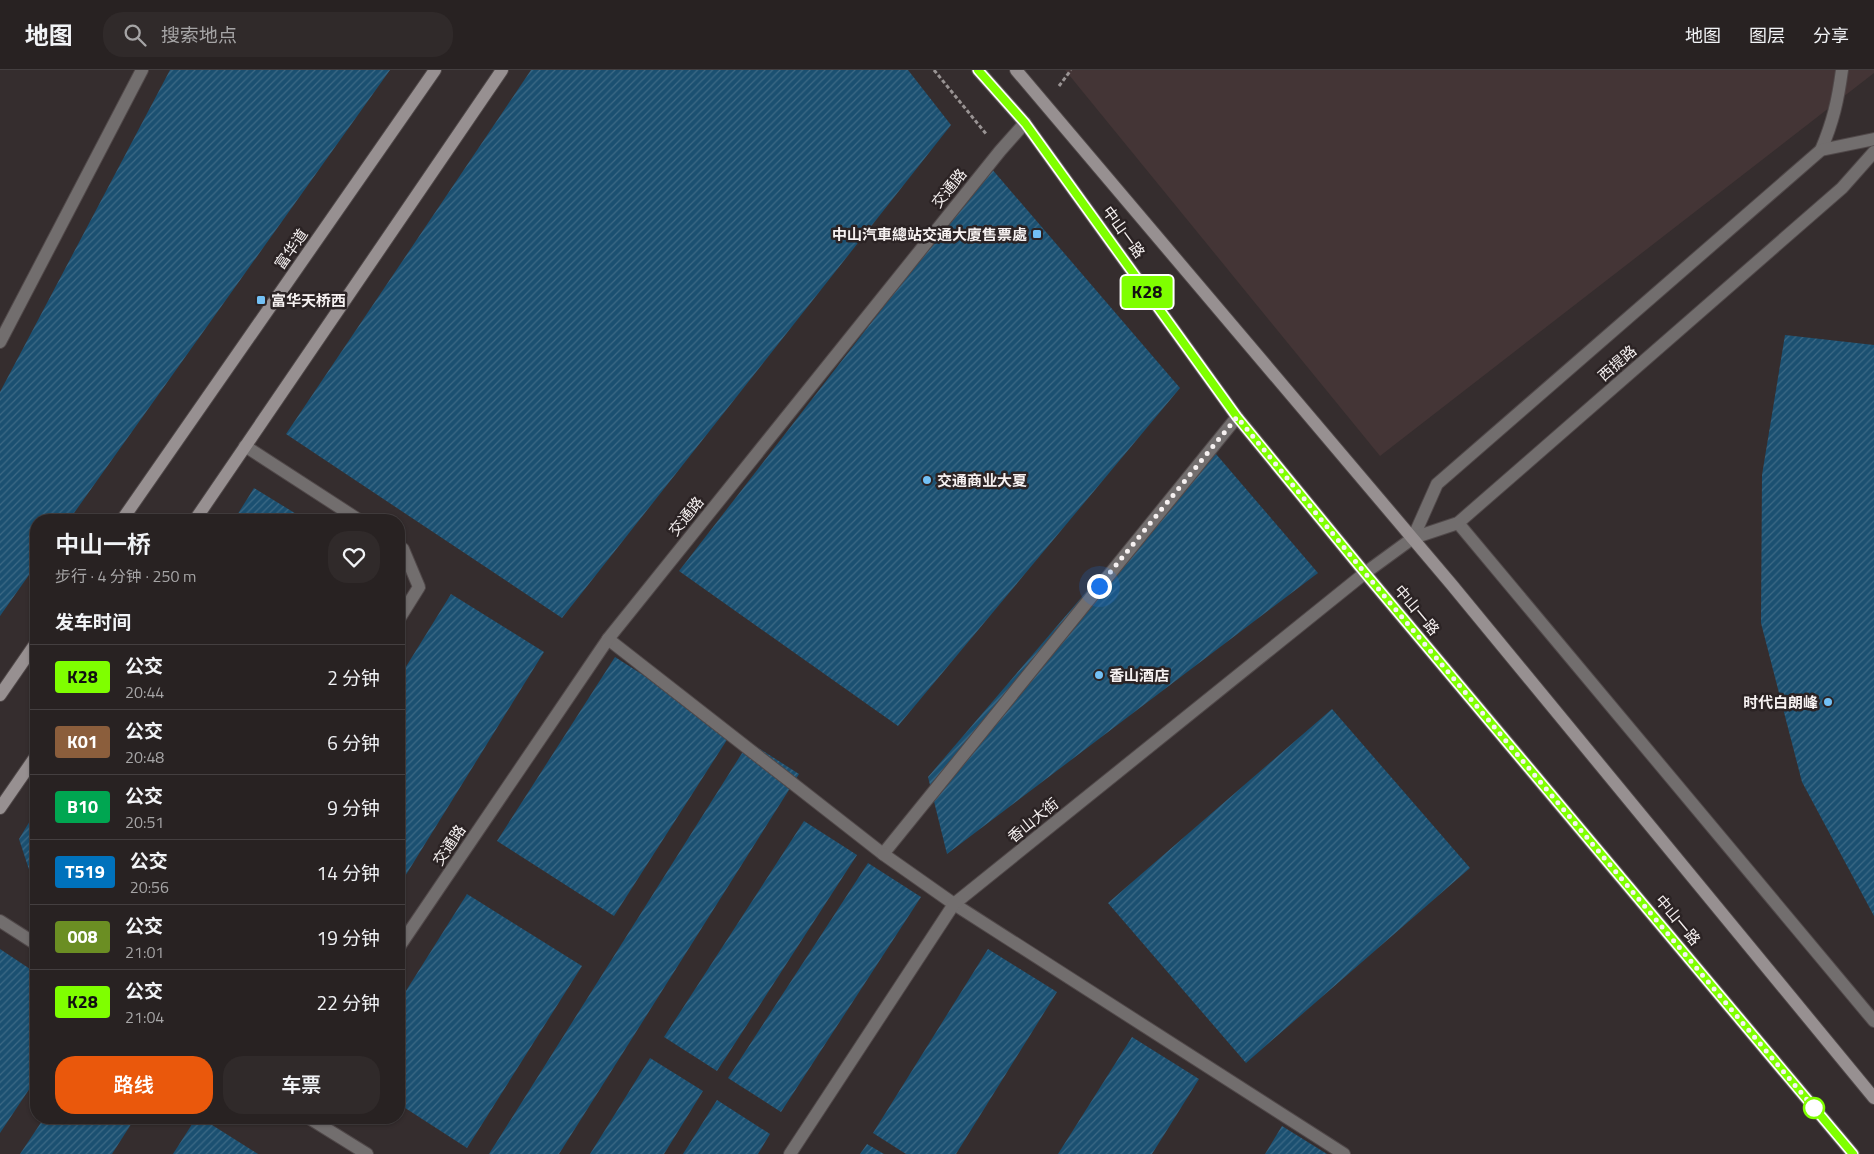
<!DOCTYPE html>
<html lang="zh">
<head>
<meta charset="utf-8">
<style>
  :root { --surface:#282222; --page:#302a2a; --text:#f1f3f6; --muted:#a5a4a5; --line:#443f40; --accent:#ea580c }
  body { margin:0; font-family:"Titillium Web","Noto Sans SC",sans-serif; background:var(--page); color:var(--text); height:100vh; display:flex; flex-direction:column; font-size:19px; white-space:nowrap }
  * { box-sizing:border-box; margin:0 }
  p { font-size:16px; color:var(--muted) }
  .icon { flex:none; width:28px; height:28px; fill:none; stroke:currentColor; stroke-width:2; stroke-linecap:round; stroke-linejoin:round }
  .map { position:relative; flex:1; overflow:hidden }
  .panel { position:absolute; left:30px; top:444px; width:375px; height:610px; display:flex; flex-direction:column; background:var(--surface); border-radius:20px; box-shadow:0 1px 4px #0004,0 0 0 1px var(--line) }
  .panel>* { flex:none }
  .badge { padding:0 10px; border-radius:4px; font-size:18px; line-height:32px }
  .you { position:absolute; width:25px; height:25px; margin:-12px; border:4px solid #fff; border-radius:50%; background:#1a73e8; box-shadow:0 0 0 8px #1a73e833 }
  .map>.badge { position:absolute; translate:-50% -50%; box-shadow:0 0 0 2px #fff }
  h2 { padding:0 25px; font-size:19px; line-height:45px }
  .round { display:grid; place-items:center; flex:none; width:52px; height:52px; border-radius:20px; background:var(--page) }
  .head { display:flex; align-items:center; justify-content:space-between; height:85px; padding:0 25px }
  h1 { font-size:24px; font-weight:600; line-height:38px }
  .primary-button { display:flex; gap:10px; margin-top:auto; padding:10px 25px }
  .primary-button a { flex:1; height:58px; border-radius:20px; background:var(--accent); color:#fff; font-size:20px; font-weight:600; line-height:58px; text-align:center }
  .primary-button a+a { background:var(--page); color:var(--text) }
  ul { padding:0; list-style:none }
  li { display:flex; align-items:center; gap:15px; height:65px; padding:0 25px; border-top:1px solid var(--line) }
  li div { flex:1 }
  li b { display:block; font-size:19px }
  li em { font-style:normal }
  li .badge { min-width:55px; font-weight:700; text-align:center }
  header { display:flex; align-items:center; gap:30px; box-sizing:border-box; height:70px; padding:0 25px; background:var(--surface); border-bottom:1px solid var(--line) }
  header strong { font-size:24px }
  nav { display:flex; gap:28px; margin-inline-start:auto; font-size:18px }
  .search { width:350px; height:45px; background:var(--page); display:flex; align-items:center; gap:12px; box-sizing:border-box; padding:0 18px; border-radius:20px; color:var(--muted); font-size:19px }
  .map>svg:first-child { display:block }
</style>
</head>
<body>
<header>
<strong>地图</strong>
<div class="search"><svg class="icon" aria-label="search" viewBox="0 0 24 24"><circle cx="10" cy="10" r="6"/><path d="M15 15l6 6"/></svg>搜索地点</div>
<nav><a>地图</a><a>图层</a><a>分享</a></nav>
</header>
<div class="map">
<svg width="1874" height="1084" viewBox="0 0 1874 1084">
  <defs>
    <pattern id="building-hatch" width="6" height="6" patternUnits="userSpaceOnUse" patternTransform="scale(1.25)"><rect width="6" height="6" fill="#1b5071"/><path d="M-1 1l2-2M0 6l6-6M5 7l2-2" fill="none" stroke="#3d6a86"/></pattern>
  </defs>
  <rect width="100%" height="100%" fill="#352d2e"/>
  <polygon fill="#443536" points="1065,0 1874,0 1874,3 1380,386"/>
  <g fill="url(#building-hatch)">
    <polygon points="170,0 390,0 69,450 36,450 36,495 0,546 0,322"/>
    <polygon points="531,0 908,0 951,55 562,548 286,364"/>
    <polygon points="991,98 1180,318 898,656 679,501"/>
    <polygon points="1785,265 1874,275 1874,846 1802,712 1761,553 1762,405"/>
    <polygon points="1210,377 1318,503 947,784 928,707"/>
    <polygon points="254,418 306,450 234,450"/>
    <polygon points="451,524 544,582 399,816 399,608"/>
    <polygon points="615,587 732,662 614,846 497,771"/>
    <polygon points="1332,639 1470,798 1246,993 1108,833"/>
    <polygon points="749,672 799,704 559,1084 489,1084"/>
    <polygon points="36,741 36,821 19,769"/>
    <polygon points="804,751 857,785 717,1001 664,967"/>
    <polygon points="868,793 921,827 781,1042 728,1008"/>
    <polygon points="467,824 582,896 467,1078 399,1034 399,932"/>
    <polygon points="0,879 36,903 36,1009 0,1063"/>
    <polygon points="988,879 1057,922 956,1084 906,1084 873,1063"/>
    <polygon points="1132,967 1199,1009 1152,1084 1058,1084"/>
    <polygon points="650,988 703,1021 664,1084 590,1084"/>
    <polygon points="717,1030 770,1064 758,1084 683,1084"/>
    <polygon points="44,1048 135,1048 112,1084 20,1084"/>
    <polygon points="196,1048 201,1048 258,1084 173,1084"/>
    <polygon points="1282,1056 1327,1084 1265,1084"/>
    <polygon points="867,1074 884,1084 860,1084"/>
  </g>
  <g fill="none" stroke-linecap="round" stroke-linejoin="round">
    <defs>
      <polyline id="service" points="0,272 142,0"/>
      <g id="minor">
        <path d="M1821,80C1833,52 1838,30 1842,0"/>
        <polyline points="245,376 359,450"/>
        <polyline points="1458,453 1874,951"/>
        <polyline points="399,476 403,479 419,517 399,549"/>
        <polyline points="608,569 883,784 1237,347"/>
        <polyline points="883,784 954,834 1344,1084"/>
        <polyline points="0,851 36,874"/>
        <polyline points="399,877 608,569 1000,81 1025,53"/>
        <polyline points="309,1048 367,1084"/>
      </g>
      <g id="tertiary">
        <polyline points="1413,468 1437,414 1821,80 1874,69"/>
        <polyline points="790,1084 954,834 1365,503 1413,468 1458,453 1842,118 1874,82"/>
      </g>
      <g id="secondary">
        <polyline points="978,0 1025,53 1237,347 1365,503 1853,1084"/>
        <polyline points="1016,0 1452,515 1874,1028"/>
        <polyline points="122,450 435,0"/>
        <polyline points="195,450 502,0"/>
        <polyline points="0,625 36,573"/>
        <polyline points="0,738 36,686"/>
      </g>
    </defs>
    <use href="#service" stroke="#504849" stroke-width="14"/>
    <use href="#minor" stroke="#504849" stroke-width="14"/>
    <use href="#tertiary" stroke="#504849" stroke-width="14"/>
    <use href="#secondary" stroke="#504849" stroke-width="14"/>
    <g stroke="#999393" stroke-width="3" stroke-dasharray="4 2.5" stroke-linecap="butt">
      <polyline points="934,0 987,65"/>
      <polyline points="1059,16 1071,0"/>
    </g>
    <use href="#service" stroke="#726e6e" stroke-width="12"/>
    <use href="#minor" stroke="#726e6e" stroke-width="12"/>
    <use href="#tertiary" stroke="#726e6e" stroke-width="12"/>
    <use href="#secondary" stroke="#979091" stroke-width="12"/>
  </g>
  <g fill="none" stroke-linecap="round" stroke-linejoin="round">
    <defs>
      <polyline id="line" points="978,0 1025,53 1237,347 1365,503 1853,1084"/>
    </defs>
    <use href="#line" stroke="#fff" stroke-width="11"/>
    <use href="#line" stroke="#7fff00" stroke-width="8"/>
    <polyline stroke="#f6f1f1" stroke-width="5" stroke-dasharray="0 9" points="1099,516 1237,347 1365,503 1814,1038"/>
  </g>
  <g fill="#73c1f6" stroke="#2b2324" stroke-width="2">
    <rect x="1032" y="159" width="10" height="10" rx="2.5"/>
    <rect x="256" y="225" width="10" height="10" rx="2.5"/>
    <circle cx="927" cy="410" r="5"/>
    <circle cx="1099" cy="605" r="5"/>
    <circle cx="1828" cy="632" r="5"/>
  </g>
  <circle fill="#fff" stroke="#7fff00" stroke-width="2.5" cx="1814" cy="1038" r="10"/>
  <g text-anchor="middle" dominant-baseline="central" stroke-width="5" stroke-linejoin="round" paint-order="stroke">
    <g font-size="15" fill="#f6f1f1" stroke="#2b2324">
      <text transform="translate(949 118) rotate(-51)">交通路</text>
      <text transform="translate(1124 162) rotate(54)">中山一路</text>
      <text transform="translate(291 179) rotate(-55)">富华道</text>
      <text transform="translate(1617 293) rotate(-41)">西提路</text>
      <text transform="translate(686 446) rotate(-51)">交通路</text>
      <text transform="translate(1417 540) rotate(50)">中山一路</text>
      <text transform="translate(1033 750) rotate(-39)">香山大街</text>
      <text transform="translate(449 775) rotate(-56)">交通路</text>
      <text transform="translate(1678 850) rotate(50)">中山一路</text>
    </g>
    <g font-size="15" font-weight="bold" fill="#f6f1f1" stroke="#2b2324" text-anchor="start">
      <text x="1027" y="164" text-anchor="end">中山汽車總站交通大廈售票處</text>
      <text x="271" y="230">富华天桥西</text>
      <text x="937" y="410">交通商业大夏</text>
      <text x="1109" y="605">香山酒店</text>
      <text x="1818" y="632" text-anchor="end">时代白朗峰</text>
    </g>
  </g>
</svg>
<div class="you" style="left:1099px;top:516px"></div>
<b class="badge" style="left:1147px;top:222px;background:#7fff00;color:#111">K28</b>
<section class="panel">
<div class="head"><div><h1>中山一桥</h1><p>步行 · 4 分钟 · 250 m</p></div><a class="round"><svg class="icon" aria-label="heart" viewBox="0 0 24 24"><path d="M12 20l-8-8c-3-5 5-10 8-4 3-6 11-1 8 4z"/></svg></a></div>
<h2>发车时间</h2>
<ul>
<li><span class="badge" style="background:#7fff00;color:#111">K28</span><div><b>公交</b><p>20:44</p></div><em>2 分钟</em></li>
<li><span class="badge" style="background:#8b5e3c;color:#fff">K01</span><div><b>公交</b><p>20:48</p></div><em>6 分钟</em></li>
<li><span class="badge" style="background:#00a651;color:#fff">B10</span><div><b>公交</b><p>20:51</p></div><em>9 分钟</em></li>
<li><span class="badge" style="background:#0072bc;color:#fff">T519</span><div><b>公交</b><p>20:56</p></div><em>14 分钟</em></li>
<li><span class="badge" style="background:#6b8e23;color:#fff">008</span><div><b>公交</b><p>21:01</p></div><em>19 分钟</em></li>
<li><span class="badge" style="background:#7fff00;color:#111">K28</span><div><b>公交</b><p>21:04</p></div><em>22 分钟</em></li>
</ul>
<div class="primary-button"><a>路线</a><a>车票</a></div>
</section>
</div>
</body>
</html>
